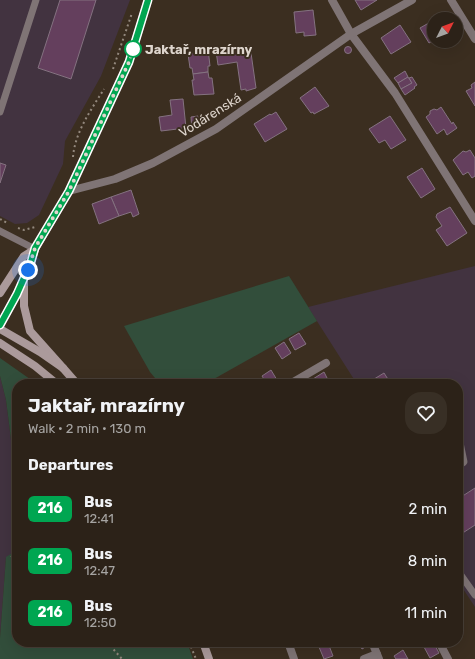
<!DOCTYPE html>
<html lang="en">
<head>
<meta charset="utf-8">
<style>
  :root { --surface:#2c2218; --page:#382f25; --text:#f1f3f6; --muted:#a6a4a2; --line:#483f37 }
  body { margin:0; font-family:Rubik,sans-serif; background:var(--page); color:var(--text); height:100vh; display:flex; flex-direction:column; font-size:15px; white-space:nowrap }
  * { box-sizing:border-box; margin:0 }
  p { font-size:13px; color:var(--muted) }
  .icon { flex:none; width:22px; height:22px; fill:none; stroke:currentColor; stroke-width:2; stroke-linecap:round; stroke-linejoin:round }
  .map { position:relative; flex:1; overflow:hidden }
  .details { position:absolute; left:12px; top:379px; width:451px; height:268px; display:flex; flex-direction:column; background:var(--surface); border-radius:16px; box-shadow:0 4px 16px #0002,0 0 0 1px var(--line) }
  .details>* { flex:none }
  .badge { padding:0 8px; border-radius:6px; font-size:14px; line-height:26px }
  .needle { width:26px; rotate:48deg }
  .tools { position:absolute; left:427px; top:12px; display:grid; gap:8px }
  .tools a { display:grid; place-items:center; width:36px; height:36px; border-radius:50%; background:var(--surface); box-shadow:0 4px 16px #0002,0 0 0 1px var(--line); font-size:20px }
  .you { position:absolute; width:20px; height:20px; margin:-10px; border:3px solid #fff; border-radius:50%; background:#1a73e8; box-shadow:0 0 0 6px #1a73e833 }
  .map>.badge { position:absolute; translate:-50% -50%; box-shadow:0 0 0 2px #fff }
  h2 { padding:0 16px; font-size:15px; line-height:36px }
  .round { display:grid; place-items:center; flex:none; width:42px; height:42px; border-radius:16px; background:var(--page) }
  .head { display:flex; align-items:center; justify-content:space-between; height:68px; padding:0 16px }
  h1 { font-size:19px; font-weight:700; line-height:30px }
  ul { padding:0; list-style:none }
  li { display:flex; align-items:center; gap:12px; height:52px; padding:0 16px }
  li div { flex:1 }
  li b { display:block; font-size:15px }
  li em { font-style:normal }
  li .badge { min-width:44px; font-weight:700; text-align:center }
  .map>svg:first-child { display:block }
</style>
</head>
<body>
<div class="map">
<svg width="475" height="659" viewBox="0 0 475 659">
  <rect width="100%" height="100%" fill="#3b2e20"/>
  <g fill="#423340">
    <polygon points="0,0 130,0 101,76 65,141 63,164 39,215 27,223 15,224 0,216"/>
    <polygon points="475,266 475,607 458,581 458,384 357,384 308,307"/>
    <polygon points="0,376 6,400 17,487 17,550 6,558 0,638"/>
  </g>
  <g fill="#324e3b">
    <polygon points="289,276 317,321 205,384 160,384 150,372 124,326"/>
    <polygon points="0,358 37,384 17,384 17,487 6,400 0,376"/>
    <polygon points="17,550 17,642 187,642 193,659 0,659 0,638 6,557"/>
  </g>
  <g fill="#643f5d" stroke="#847280">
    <polygon points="60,0 96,0 71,79 38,68"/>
    <polygon points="355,0 377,0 361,10"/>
    <polygon points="313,10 316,35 304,36 304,32 296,33 294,12"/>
    <polygon points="434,20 434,40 429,43 420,28"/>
    <polygon points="400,25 411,42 391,54 381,38"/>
    <polygon points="250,46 256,88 246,91 246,89 241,90 237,62 218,65 216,51"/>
    <circle cx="348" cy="50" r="3.5"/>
    <polygon points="208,49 210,66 208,66 208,72 193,74 192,68 190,68 188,54"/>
    <polygon points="405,71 408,77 398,83 394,78"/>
    <polygon points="208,72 209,78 212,78 214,94 194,95 192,80 194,80 193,74"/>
    <polygon points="408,77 412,83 401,89 398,83"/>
    <polygon points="412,77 417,85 414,87 415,88 405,95 401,89 412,83 409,78"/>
    <polygon points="475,82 475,106 466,91 472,88 471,85"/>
    <polygon points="315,87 329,106 314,114 313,112 311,113 300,98"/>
    <polygon points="183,99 186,128 161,131 159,117 172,115 170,100"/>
    <polygon points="441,107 452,124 453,122 457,128 447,135 444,129 437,134 426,117 430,114 430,111 434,109 437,110"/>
    <polygon points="276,112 287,129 265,142 254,124 270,114 271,115"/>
    <polygon points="198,116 199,128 192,130 191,117"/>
    <polygon points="390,116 406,140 391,149 385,140 379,143 369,129"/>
    <polygon points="470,150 475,158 475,176 472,178 468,172 463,175 453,160 463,151 466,152"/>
    <polygon points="0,163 6,165 0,183"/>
    <polygon points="422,168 435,189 421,198 407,177"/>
    <polygon points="131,190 139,214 133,217 131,212 119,216 111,197"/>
    <polygon points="111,197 119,216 99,224 92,204"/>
    <polygon points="450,207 467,233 447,246 436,230 442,226 436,217 437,214"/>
    <polygon points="299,333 306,344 295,350 289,339"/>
    <polygon points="284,342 291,353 282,359 275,348"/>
    <polygon points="271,370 277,380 271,384 267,384 262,376"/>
    <polygon points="324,372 329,382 326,384 316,384 313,379"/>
    <polygon points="384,373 391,384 366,384"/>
    <polygon points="475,488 475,525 458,536 458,499"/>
    <polygon points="358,642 364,642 367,646 362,649"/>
    <polygon points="433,642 439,653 430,658 424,647"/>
    <polygon points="328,643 333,656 324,659 319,647"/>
    <polygon points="403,650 408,659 396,659 394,656"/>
  </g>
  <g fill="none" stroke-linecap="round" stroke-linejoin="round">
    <g stroke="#93887d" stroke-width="2" stroke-dasharray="2 3" stroke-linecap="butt">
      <polyline points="113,69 132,13"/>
      <path d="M73,157C75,132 91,110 104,89"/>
      <polyline points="0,219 7,223"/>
      <polyline points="18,228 24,230 35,227"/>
      <polyline points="11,556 17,560"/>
      <polyline points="107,642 122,659"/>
      <polyline points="189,642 196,659"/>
    </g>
    <g stroke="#7f7475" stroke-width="7">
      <polyline points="0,112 36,0"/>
      <polyline points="0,231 35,249"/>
      <polyline points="458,433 464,462 458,466"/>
      <polyline points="458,571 475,595"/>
    </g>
    <g stroke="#7f7475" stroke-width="8">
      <polyline points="332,0 351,34 395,93 475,221"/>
      <polyline points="451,0 475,39"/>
      <polyline points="69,191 115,179 153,163 216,129 351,34 412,0"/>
      <polyline points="290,384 326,363"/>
      <polyline points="288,642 294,659"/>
      <polyline points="372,642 379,659"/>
      <polyline points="439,642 448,659"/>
      <polyline points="364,659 377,654"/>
    </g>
    <g stroke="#ab9a9b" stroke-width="8">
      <polyline points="24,282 24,306 30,331 63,368"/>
      <polyline points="0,293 24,256 35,249"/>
      <polyline points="0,325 17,294 31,262 35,249 69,191 129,62 148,0"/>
      <polyline points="0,329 40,352 63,368 77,384"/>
      <polyline points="0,343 35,366 57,384"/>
      <polyline points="203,642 209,659"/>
    </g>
  </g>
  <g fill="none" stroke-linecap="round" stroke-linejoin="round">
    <defs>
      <polyline id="line" points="0,325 17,294 31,262 35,248 69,191 129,62 148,0"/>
    </defs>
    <use href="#line" stroke="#fff" stroke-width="9"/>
    <use href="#line" stroke="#00a651" stroke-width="6"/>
    <polyline stroke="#ded5cd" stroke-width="4" stroke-dasharray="0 7.2" points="28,270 35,248 69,191 129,62 133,49"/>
  </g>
  <circle fill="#fff" stroke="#00a651" stroke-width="2" cx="133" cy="49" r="8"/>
  <g text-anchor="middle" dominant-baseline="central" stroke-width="4" stroke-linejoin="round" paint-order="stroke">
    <g font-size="13" font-weight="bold" fill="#ded5cd" stroke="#3b2e20" text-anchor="start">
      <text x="145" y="49">Jaktař, mrazírny</text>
    </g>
    <g font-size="13" fill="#ded5cd" stroke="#3b2e20">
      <text transform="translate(210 115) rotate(-32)">Vodárenská</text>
    </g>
  </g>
</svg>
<div class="tools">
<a><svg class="needle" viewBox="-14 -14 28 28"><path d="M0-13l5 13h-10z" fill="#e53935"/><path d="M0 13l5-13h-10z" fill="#a6a4a2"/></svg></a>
</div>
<div class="you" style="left:28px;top:270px"></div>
<section class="details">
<div class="head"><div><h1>Jaktař, mrazírny</h1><p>Walk · 2 min · 130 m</p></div><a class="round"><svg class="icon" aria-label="heart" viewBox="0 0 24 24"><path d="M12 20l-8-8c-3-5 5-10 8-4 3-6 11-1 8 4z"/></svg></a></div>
<h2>Departures</h2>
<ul>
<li><span class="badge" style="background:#00a651;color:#fff">216</span><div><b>Bus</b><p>12:41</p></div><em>2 min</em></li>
<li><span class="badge" style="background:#00a651;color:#fff">216</span><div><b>Bus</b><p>12:47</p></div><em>8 min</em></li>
<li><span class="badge" style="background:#00a651;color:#fff">216</span><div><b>Bus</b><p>12:50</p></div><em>11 min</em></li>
</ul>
</section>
</div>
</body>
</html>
